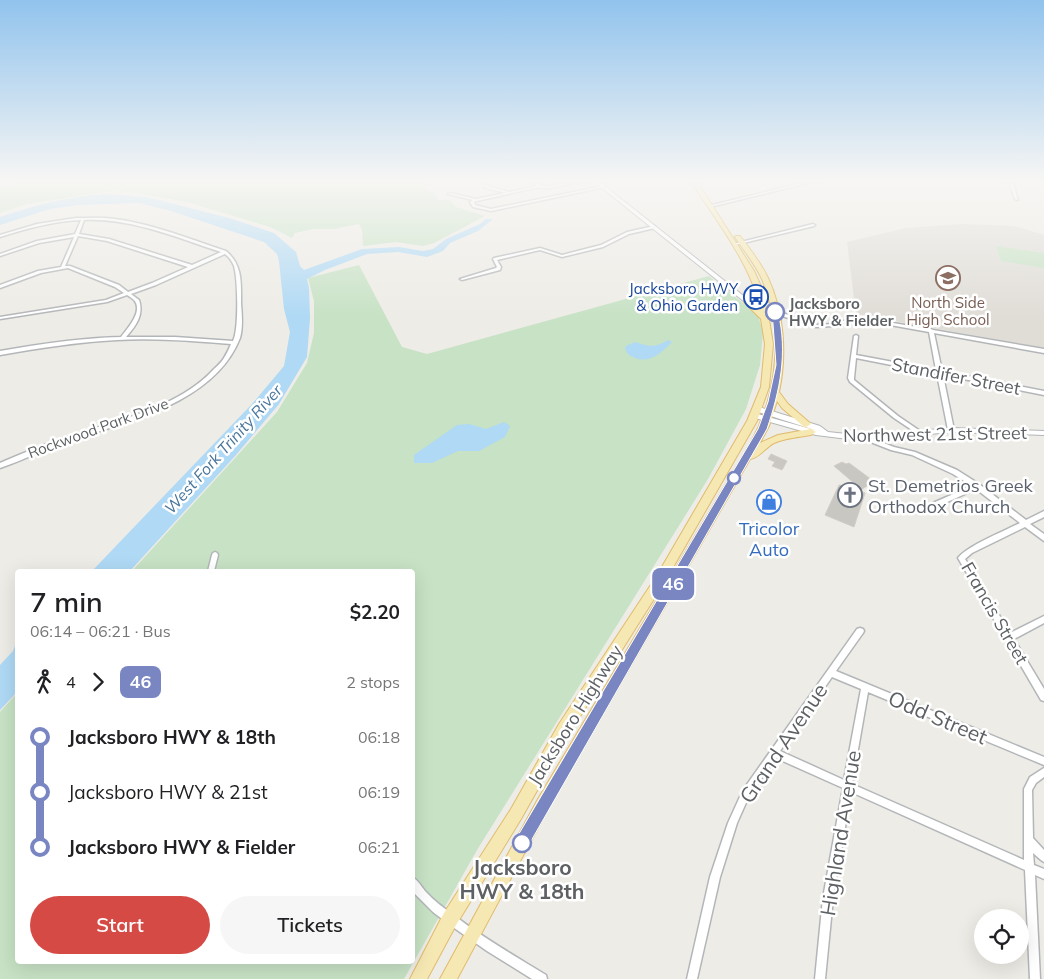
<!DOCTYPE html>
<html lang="en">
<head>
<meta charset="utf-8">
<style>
  :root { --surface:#fff; --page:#f6f6f6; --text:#202124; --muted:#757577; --accent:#d54a45 }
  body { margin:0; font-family:Mulish,sans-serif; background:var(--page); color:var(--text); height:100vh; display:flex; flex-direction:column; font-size:19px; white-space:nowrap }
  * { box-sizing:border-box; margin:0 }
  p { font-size:16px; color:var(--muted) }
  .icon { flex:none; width:28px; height:28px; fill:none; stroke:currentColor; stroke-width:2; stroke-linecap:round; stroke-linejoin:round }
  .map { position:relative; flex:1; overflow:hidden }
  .sheet { position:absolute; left:15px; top:569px; width:400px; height:395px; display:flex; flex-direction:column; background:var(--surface); border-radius:5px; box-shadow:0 5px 20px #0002 }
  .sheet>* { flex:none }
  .badge { padding:0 10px; border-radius:8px; font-size:18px; line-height:32px }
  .buttons { position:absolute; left:974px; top:909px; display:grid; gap:10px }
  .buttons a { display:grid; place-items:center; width:55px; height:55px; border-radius:50%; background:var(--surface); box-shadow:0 5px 20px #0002; font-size:25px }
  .map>.badge { position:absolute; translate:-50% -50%; box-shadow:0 0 0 2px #fff }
  .legs { display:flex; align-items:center; gap:8px; height:55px; padding:0 15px; font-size:16px }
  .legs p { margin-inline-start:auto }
  .head { display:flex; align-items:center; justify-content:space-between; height:85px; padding:0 15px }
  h1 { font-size:28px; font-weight:600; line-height:38px }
  .action { display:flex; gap:10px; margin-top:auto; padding:10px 15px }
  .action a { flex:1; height:58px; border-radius:30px; background:var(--accent); color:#fff; font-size:20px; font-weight:600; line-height:58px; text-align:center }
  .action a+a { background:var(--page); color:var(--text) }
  ul { padding:0 15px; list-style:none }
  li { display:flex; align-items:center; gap:18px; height:55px; font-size:19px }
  li i { display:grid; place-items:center; width:8px; height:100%; margin:0 6px; background:currentColor }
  li i::after { content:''; width:12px; height:12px; margin:-6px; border:4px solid; border-radius:50%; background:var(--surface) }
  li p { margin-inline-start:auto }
  li:first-child i { background:linear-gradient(#0000 50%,currentColor 0) }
  li:last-child i { background:linear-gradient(currentColor 50%,#0000 0) }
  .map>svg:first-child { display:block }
</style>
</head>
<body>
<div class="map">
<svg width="1044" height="979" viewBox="0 0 1044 979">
  <rect width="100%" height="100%" fill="#eeece6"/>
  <polygon fill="#e0ddd7" points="963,224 1014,226 1044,235 1044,348 856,314 847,242 906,228"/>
  <g fill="#c7e2c5">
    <polygon points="32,180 423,180 425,183 423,188 435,193 438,200 450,200 456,207 485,216 434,243 423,246 396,242 363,246 362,230 359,224 334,229 313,229 295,233 292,238 270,227 187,202 117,190 27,204 0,213 0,188"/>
    <polygon points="996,246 1044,253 1044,268 1001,261"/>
    <polygon points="359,265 402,347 427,354 709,276 758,315 763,333 760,365 746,409 708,479 477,850 404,979 0,979 0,712 17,693 18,961 412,961 412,571 132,571 277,412 307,363 314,333 314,301 308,278"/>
  </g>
  <g fill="#afd9f5">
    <path d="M107,194L147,197L229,218L274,233L296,252L300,266L304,270L362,249L399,247L423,251L433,249L446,239L480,224L486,219H493L478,231L450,243L443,251L427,257L398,252L367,254L325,270L307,279L309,288L310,318L307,357L279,404L236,455L130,571H92L252,404L284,366L290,332L284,309L279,261L277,254L264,242L171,211L139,203L78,205L50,209L0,225V217C35,205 70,196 107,194Z"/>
    <path d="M668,340L672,342C661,353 649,365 633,357C628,355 627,353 625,348L626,346L635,342C649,347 655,348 668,340Z"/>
    <polygon points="504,422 510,426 505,437 479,451 458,451 432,463 414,463 414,455 457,425 469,424 486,429"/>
    <polygon points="17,640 17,692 0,710 0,665 13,651"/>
  </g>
  <g fill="#c9c7c2" stroke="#d2cdc5">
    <polygon points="771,454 787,461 782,470 772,466 775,462 768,459"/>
    <polygon points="842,462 846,464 849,463 872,480 869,483 870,484 859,491 865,493 854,527 825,515 839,485 861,489 834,466"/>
    <polygon points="769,494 777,497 771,508 763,505"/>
  </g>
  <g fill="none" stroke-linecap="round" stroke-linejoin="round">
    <defs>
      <g id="minor">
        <path d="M526,180C534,180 539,186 546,186C560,186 573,180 588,180L551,188H535L477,201L474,202L475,205L491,209L603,186L605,187L491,211L473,207L470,202L473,200L448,194L450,193L476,199L505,193L483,187V185H484L509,192L537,186Z"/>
        <polygon points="814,180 821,180 710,207 708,206"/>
        <polygon points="1008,180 1012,180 1018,200 1015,199"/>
        <path d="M76,218C89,218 102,217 115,219C153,224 190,239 226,251C243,265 241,284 241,304C242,315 243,327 240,338C215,402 130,421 71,440C46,448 24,460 0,468V463C21,454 42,445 64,438C113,421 178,409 214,369C218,365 222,362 224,358C227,353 229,349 231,344C193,341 155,338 117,340C78,342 39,348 0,355V351C40,344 80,338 121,337C127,329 144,311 134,300C132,298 130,297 127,295L107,302L0,319V317L106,300L124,293L115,287L68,268L41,273L0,288V285L38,271L61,267L74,237L39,243L0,256V254L37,241L75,234L81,220C53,221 26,229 0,237V235L37,224ZM84,220C132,218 177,238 221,252L192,265L109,239L79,234ZM78,236L107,241L188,267L152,283L128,292L119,285L70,266H65ZM225,254C229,257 232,261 234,266C238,280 239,329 233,341L175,337H126C136,326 144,315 139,300L131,294L156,285Z"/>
        <polygon points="813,224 815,225 814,226 735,245 733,244"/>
        <polygon points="654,226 655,226 655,228 629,234 603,247 562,257 540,250 497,260 501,267 500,270 462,280 460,279 496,268 497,267 493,259 494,258 540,248 562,255 601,245 627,232"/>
        <polygon points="773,311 777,311 816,325 833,324 857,317 929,329 931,329 933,330 1044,349 1044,353 934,333 942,371 1044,391 1044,395 943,375 954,430 951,432 948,430 937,374 856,358 854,378 854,380 898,416 923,433 922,434 918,434 894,418 850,382 848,378 854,336 856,335 858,336 856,355 936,370 929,332 857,319 833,326 816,327 773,313"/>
        <path d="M865,436L894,447L915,452L957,470L979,484L1026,520L1044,511V517L1030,524L1044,534V541L1025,527L972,553L965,559L1010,633L1044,616V623L1014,639L1044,689V701L1041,700L958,558C967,546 1004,531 1020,523L976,489L923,513H919L918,511L919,509L972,486L953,474L912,455L891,450L863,439L862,438Z"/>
        <polygon points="215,552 217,553 218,555 214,571 208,571 212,555 213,553"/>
        <path d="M860,628L863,629L864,631L863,633L836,671L1044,757V765L868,692L852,784L1024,860V789L1030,777L1044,768V777L1036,783L1032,790L1033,838L1044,850V862L1041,860L1033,853L1034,865L1044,869V879L1035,875L1040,979H1030L1025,870L851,792L833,898L825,979H815L823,898L843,788L776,758L749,796L737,823L720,877L697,979H687L710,877L728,823L743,790L857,629ZM832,677L861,689L844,780L780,751Z"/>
        <path d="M412,877C418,880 421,886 425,891C434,901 445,909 455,916C483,938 515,956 546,975L547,979H532L487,951L450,925L433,912L412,891Z"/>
      </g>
      <g id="tertiary">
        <polygon points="592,180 597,180 750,301 774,304 777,306 774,308 746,303"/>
        <polygon points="755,407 759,407 820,426 828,432 865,436 951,428 1044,431 1044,435 951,432 865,440 848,439 816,435 752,417 751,415 754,413 818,431 755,411 754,409"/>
      </g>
      <g id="primary">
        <path d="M690,180H696L754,271L765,295L773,344L769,387L757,421L664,583L569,734L521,819L456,925L427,979H410L444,913L511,809L559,724L656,577L747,421L761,387L765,344L761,319L744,302L751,300L760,309C753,267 714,217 690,180Z"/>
        <path d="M736,236H740C750,249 761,263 768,278C784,312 787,355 779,392L788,404L811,424L806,427L803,426L782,408L777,401L769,426L760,443L778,435L811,429L816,432L811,435C799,437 786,438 774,443C766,447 759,458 750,459L548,809L457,979H440L538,799L750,444C778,394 784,332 762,279C755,264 744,251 735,237Z"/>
      </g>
    </defs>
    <use href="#minor" stroke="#b3b6b9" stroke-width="3"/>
    <use href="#tertiary" stroke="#b3b6b9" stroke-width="2"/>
    <use href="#primary" stroke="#e1bb6c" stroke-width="2"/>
    <use href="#minor" fill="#fff" fill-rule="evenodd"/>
    <use href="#tertiary" fill="#fff" fill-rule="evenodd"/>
    <use href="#primary" fill="#f5e8b3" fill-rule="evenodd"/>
  </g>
  <linearGradient id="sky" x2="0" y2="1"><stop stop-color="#91c3ed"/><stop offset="0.57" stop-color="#f7f6f4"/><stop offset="1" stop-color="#f7f6f4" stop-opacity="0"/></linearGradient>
  <rect width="1044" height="317" fill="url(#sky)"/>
  <path fill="#7986c2" stroke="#fff" d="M772,310L778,312C788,353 780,390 767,429L527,848L522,850L517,848L515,843L517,837L758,429L768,402L776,365Z"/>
  <defs>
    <symbol id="school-ring" viewBox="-11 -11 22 22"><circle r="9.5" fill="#fff" stroke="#8d6e63" stroke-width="1.5"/><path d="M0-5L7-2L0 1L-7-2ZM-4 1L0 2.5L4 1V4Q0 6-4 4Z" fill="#8d6e63"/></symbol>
    <symbol id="bus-ring" viewBox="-11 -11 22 22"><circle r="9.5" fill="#fff" stroke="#1a4fb4" stroke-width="1.5"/><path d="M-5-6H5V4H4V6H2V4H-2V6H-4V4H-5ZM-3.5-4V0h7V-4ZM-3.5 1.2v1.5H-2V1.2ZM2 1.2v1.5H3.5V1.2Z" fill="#1a4fb4"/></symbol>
    <symbol id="church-ring" viewBox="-11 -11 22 22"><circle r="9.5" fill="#fff" stroke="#6b7280" stroke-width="1.5"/><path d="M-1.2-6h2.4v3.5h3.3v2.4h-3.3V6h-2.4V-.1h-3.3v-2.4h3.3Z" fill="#6b7280"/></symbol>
    <symbol id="shop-ring" viewBox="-11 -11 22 22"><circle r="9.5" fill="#fff" stroke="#3f7fe0" stroke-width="1.5"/><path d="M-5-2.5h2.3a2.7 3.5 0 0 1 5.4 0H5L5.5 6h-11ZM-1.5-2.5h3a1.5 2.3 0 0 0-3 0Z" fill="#3f7fe0"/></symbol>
  </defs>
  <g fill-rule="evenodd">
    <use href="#school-ring" x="934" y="264" width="28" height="28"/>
    <use href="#bus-ring" x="742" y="283" width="28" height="28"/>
    <use href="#church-ring" x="836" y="481" width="28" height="28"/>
    <use href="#shop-ring" x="755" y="488" width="28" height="28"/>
  </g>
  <g fill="#fff" stroke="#7986c2" stroke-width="2.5">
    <circle cx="775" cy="312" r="9"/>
    <circle cx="734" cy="478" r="6"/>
    <circle cx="522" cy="843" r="9"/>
  </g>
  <g text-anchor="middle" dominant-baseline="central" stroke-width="5" stroke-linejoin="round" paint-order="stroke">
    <g font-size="15" fill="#164399" stroke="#fff" text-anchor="end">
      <text x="738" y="288">Jacksboro HWY<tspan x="738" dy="17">&amp; Ohio Garden</tspan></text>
    </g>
    <g font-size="15" fill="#785e54" stroke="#fff">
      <text x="948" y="302">North Side<tspan x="948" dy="17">High School</tspan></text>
    </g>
    <g font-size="15" font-weight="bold" fill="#5d6164" stroke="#fff" text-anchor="start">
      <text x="789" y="303">Jacksboro<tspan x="789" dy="17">HWY &amp; Fielder</tspan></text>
    </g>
    <g font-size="15" fill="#5d6164" stroke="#fff">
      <text transform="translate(98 428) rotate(-20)">Rockwood Park Drive</text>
    </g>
    <g font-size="16" font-style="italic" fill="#4a769c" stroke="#fff">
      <text transform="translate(223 449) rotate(-48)">West Fork Trinity River</text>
    </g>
    <g font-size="18" fill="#5d6164" stroke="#fff">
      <text transform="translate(956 376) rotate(11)">Standifer Street</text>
      <text transform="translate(935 434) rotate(-1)">Northwest 21st Street</text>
      <text transform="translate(995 613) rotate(60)">Francis Street</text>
      <text transform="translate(575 715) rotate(-58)">Jacksboro Highway</text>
    </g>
    <g font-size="18" fill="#5b616d" stroke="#fff" text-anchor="start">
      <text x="868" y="485">St. Demetrios Greek<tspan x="868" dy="21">Orthodox Church</tspan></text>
    </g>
    <g font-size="18" fill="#366cbe" stroke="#fff">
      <text x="769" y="528">Tricolor<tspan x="769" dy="21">Auto</tspan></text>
    </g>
    <g font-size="21" fill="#5d6164" stroke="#fff">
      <text transform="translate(938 717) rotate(23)">Odd Street</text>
      <text transform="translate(783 743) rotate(-56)">Grand Avenue</text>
      <text transform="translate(840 833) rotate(-81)">Highland Avenue</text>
    </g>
    <g font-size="21" font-weight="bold" fill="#5d6164" stroke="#fff">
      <text x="522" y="867">Jacksboro<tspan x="522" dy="24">HWY &amp; 18th</tspan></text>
    </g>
  </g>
</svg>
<div class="buttons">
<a><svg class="icon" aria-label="locate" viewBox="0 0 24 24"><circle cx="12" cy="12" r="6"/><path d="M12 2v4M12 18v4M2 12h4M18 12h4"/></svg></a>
</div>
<b class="badge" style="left:673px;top:584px;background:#7986c2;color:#fff">46</b>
<section class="sheet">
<div class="head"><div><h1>7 min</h1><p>06:14 – 06:21 · Bus</p></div><b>$2.20</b></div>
<div class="legs"><svg class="icon" aria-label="walk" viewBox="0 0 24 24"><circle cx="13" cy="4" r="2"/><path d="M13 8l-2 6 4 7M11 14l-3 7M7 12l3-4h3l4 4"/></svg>4<svg class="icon" aria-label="forward" viewBox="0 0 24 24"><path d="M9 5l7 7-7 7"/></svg><b class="badge" style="background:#7986c2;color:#fff">46</b><p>2 stops</p></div>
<ul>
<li><i style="color:#7986c2"></i><b>Jacksboro HWY &amp; 18th</b><p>06:18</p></li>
<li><i style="color:#7986c2"></i><span>Jacksboro HWY &amp; 21st</span><p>06:19</p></li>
<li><i style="color:#7986c2"></i><b>Jacksboro HWY &amp; Fielder</b><p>06:21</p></li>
</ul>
<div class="action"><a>Start</a><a>Tickets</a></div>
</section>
</div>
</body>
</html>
